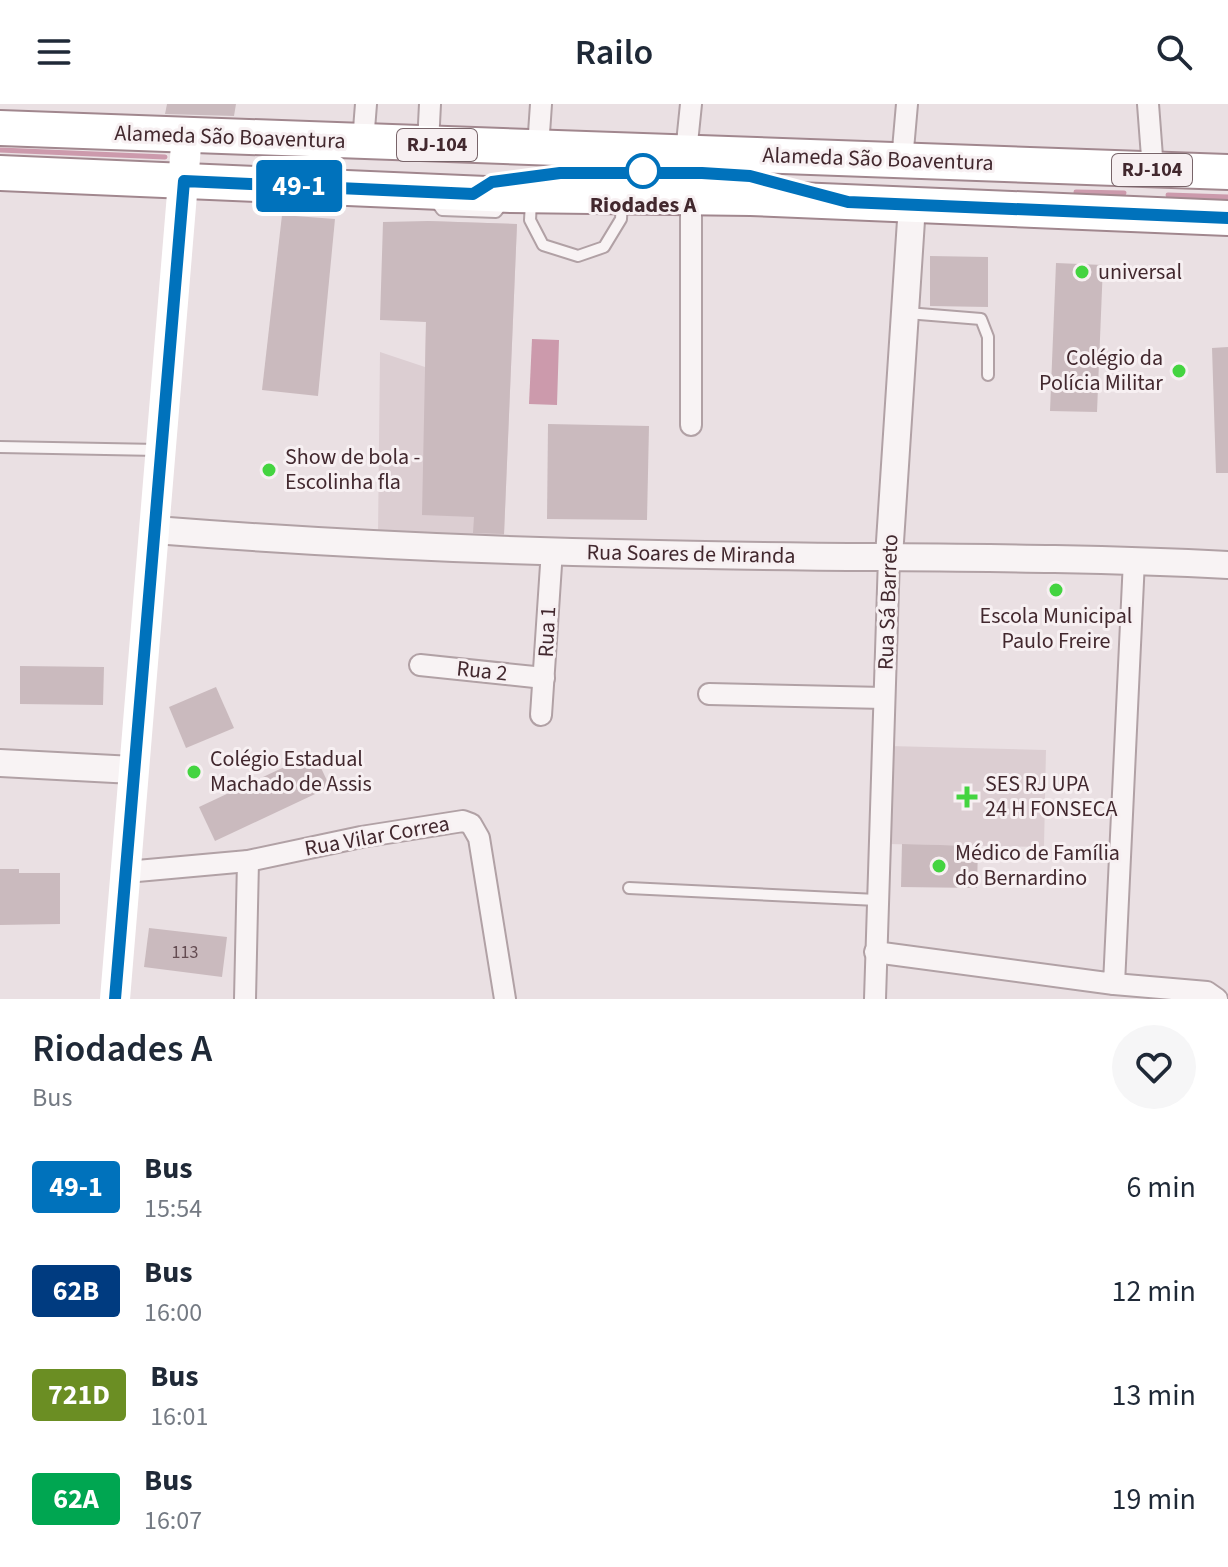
<!DOCTYPE html>
<html lang="en">
<head>
<meta charset="utf-8">
<style>
  :root { --surface:#fff; --page:#f6f6f7; --text:#1f2937; --muted:#747a83 }
  body { margin:0; font-family:"Source Sans 3",sans-serif; background:var(--page); color:var(--text); height:100vh; display:flex; flex-direction:column; font-size:30px; white-space:nowrap }
  * { box-sizing:border-box; margin:0 }
  p { font-size:26px; color:var(--muted) }
  .icon { flex:none; width:44px; height:44px; fill:none; stroke:currentColor; stroke-width:2; stroke-linecap:round; stroke-linejoin:round }
  .map { position:relative; height:895px; overflow:hidden }
  .panel { display:flex; flex-direction:column; background:var(--surface); flex:1 }
  .panel>* { flex:none }
  .badge { padding:0 16px; border-radius:6px; font-size:28px; line-height:52px }
  .map>.badge { position:absolute; translate:-50% -50%; box-shadow:0 0 0 4px #fff }
  .round { display:grid; place-items:center; flex:none; width:84px; height:84px; border-radius:42px; background:var(--page) }
  .summary { display:flex; align-items:center; justify-content:space-between; height:136px; padding:0 32px }
  h1 { font-size:38px; font-weight:600; line-height:60px }
  ul { padding:0; list-style:none }
  li { display:flex; align-items:center; gap:24px; height:104px; padding:0 32px }
  li div { flex:1 }
  li b { display:block; font-size:30px }
  li em { font-style:normal }
  li .badge { min-width:88px; font-weight:700; text-align:center }
  header { display:flex; justify-content:space-between; align-items:center; height:104px; padding:0 32px; background:var(--surface); font-size:36px; font-weight:600 }
  .map>svg:first-child { display:block }
</style>
</head>
<body>
<header><svg class="icon" aria-label="menu" viewBox="0 0 24 24"><path d="M4 6h16M4 12h16M4 18h16"/></svg>Railo<svg class="icon" aria-label="search" viewBox="0 0 24 24"><circle cx="10" cy="10" r="6"/><path d="M15 15l6 6"/></svg></header>
<div class="map">
<svg width="1228" height="895" viewBox="0 0 1228 895">
  <rect width="100%" height="100%" fill="#eae0e3"/>
  <g fill="#dcced2">
    <polygon points="428,117 517,120 504,431 378,431 380,248 425,263"/>
    <polygon points="889,642 1046,646 1044,743 887,740"/>
  </g>
  <polygon fill="#cc9aac" points="532,235 559,236 557,301 529,300"/>
  <g fill="none" stroke-linecap="round" stroke-linejoin="round">
    <g stroke="#cc9aac" stroke-width="5">
      <polyline points="0,46 165,53"/>
      <polyline points="1076,88 1124,89"/>
      <polyline points="1168,91 1228,93"/>
    </g>
  </g>
  <g fill="#cababe">
    <polygon points="167,0 236,0 234,12 165,10"/>
    <polygon points="282,111 335,115 318,292 262,286"/>
    <polygon points="428,117 517,120 504,430 473,429 474,413 422,411 426,218 380,216 383,118"/>
    <polygon points="930,152 988,153 988,203 930,202"/>
    <polygon points="1056,159 1103,161 1097,308 1050,307"/>
    <polygon points="1228,243 1228,369 1216,369 1212,244"/>
    <polygon points="548,320 649,322 647,416 547,415"/>
    <polygon points="20,562 104,563 103,601 20,600"/>
    <polygon points="216,583 234,624 186,644 169,603"/>
    <polygon points="314,649 330,683 215,737 199,703"/>
    <polygon points="902,740 978,742 977,784 901,783"/>
    <polygon points="0,765 19,765 19,769 60,769 60,820 0,821"/>
    <polygon points="149,824 227,833 222,873 144,863"/>
  </g>
  <g fill="none" stroke-linecap="round" stroke-linejoin="round">
    <defs>
      <g id="service">
        <path d="M510,76C594,65 702,58 784,81"/>
        <polyline points="434,95 442,106 496,108 504,98"/>
        <polyline points="531,98 530,116 543,141 578,152 604,143 621,115 622,98"/>
        <polyline points="907,209 981,215 988,233 988,271"/>
        <polyline points="0,343 158,346"/>
        <polyline points="629,784 877,796"/>
      </g>
      <g id="minor">
        <polyline points="1148,0 1153,66"/>
        <polyline points="363,38 366,0"/>
        <polyline points="428,40 430,0"/>
        <polyline points="538,44 541,0"/>
        <polyline points="686,49 691,0"/>
        <polyline points="902,57 907,0"/>
        <polyline points="691,321 691,92"/>
        <polyline points="420,561 544,574"/>
        <polyline points="709,590 884,594"/>
        <polyline points="541,611 552,446"/>
        <polyline points="126,768 248,757 361,733 463,717 471,720 479,734 505,895"/>
        <polyline points="875,848 1114,880 1134,456"/>
        <polyline points="1114,880 1207,888 1217,895"/>
        <polyline points="245,895 248,757"/>
        <polyline points="875,895 889,453"/>
      </g>
      <g id="tertiary">
        <path d="M155,426C322,439 490,447 658,450C848,455 1038,451 1228,461"/>
        <polyline points="889,453 912,101"/>
        <polyline points="0,659 133,666"/>
      </g>
      <g id="trunk">
        <polyline points="0,24 1228,68"/>
        <polyline points="0,69 511,91 751,94 1228,114"/>
      </g>
    </defs>
    <use href="#service" stroke="#b1a1a5" stroke-width="14"/>
    <use href="#minor" stroke="#b1a1a5" stroke-width="24"/>
    <use href="#tertiary" stroke="#b1a1a5" stroke-width="30"/>
    <use href="#trunk" stroke="#a1878e" stroke-width="38"/>
    <use href="#service" stroke="#f8f3f4" stroke-width="10"/>
    <use href="#minor" stroke="#f8f3f4" stroke-width="20"/>
    <use href="#tertiary" stroke="#f8f3f4" stroke-width="26"/>
    <polyline stroke="#fff" stroke-width="30" points="115,895 187,30"/>
    <use href="#trunk" stroke="#fff" stroke-width="34"/>
  </g>
  <g fill="none" stroke-linecap="round" stroke-linejoin="round">
    <defs>
      <polyline id="line" points="115,895 184,77 473,90 492,78 560,69 702,69 750,72 848,98 1228,114"/>
    </defs>
    <use href="#line" stroke="#fff" stroke-width="18"/>
    <use href="#line" stroke="#0072bc" stroke-width="12"/>
  </g>
  <circle fill="#fff" stroke="#0072bc" stroke-width="4" cx="643" cy="67" r="16"/>
  <g fill="#44d440" stroke="#f7f0f2" stroke-width="3">
    <circle cx="1082" cy="168" r="8"/>
    <circle cx="1179" cy="267" r="8"/>
    <circle cx="269" cy="366" r="8"/>
    <circle cx="1056" cy="486" r="8"/>
    <circle cx="194" cy="668" r="8"/>
    <path d="M963 681h8v8h8v8h-8v8h-8v-8h-8v-8h8z"/>
    <circle cx="939" cy="762" r="8"/>
  </g>
  <g text-anchor="middle" dominant-baseline="central" stroke-width="6" stroke-linejoin="round" paint-order="stroke">
    <g font-size="18" fill="#644c52">
      <text x="185" y="848">113</text>
    </g>
    <g fill="#f7f0f2" stroke="#786469" stroke-width="2">
      <rect x="397" y="25" width="80" height="32" rx="6"/>
      <rect x="1112" y="50" width="80" height="32" rx="6"/>
    </g>
    <g font-size="20" font-weight="bold" fill="#42282e">
      <text x="437" y="41">RJ-104</text>
      <text x="1152" y="66">RJ-104</text>
    </g>
    <g font-size="22" fill="#42282e" stroke="#f7f0f2">
      <text transform="translate(230 33) rotate(2)">Alameda São Boaventura</text>
      <text transform="translate(878 55) rotate(2)">Alameda São Boaventura</text>
      <text transform="translate(691 450) rotate(1)">Rua Soares de Miranda</text>
      <text transform="translate(888 498) rotate(-88)">Rua Sá Barreto</text>
      <text transform="translate(547 528) rotate(-87)">Rua 1</text>
      <text transform="translate(482 567) rotate(6)">Rua 2</text>
      <text transform="translate(377 732) rotate(-10)">Rua Vilar Correa</text>
    </g>
    <g font-size="22" font-weight="bold" fill="#42282e" stroke="#f7f0f2">
      <text x="643" y="101">Riodades A</text>
    </g>
    <g font-size="22" fill="#42282e" stroke="#f7f0f2" text-anchor="start">
      <text x="1098" y="168">universal</text>
      <text x="1163" y="254" text-anchor="end">Colégio da<tspan x="1163" dy="25">Polícia Militar</tspan></text>
      <text x="285" y="353">Show de bola -<tspan x="285" dy="25">Escolinha fla</tspan></text>
      <text x="1056" y="512" text-anchor="middle">Escola Municipal<tspan x="1056" dy="25">Paulo Freire</tspan></text>
      <text x="210" y="655">Colégio Estadual<tspan x="210" dy="25">Machado de Assis</tspan></text>
      <text x="985" y="680">SES RJ UPA<tspan x="985" dy="25">24 H FONSECA</tspan></text>
      <text x="955" y="749">Médico de Família<tspan x="955" dy="25">do Bernardino</tspan></text>
    </g>
  </g>
</svg>
<b class="badge" style="left:299px;top:82px;background:#0072bc;color:#fff">49-1</b>
</div>
<section class="panel">
<div class="summary"><div><h1>Riodades A</h1><p>Bus</p></div><a class="round"><svg class="icon" aria-label="heart" viewBox="0 0 24 24"><path d="M12 20l-8-8c-3-5 5-10 8-4 3-6 11-1 8 4z"/></svg></a></div>
<ul>
<li><span class="badge" style="background:#0072bc;color:#fff">49-1</span><div><b>Bus</b><p>15:54</p></div><em>6 min</em></li>
<li><span class="badge" style="background:#003b80;color:#fff">62B</span><div><b>Bus</b><p>16:00</p></div><em>12 min</em></li>
<li><span class="badge" style="background:#6b8e23;color:#fff">721D</span><div><b>Bus</b><p>16:01</p></div><em>13 min</em></li>
<li><span class="badge" style="background:#00a651;color:#fff">62A</span><div><b>Bus</b><p>16:07</p></div><em>19 min</em></li>
</ul>
</section>
</body>
</html>
